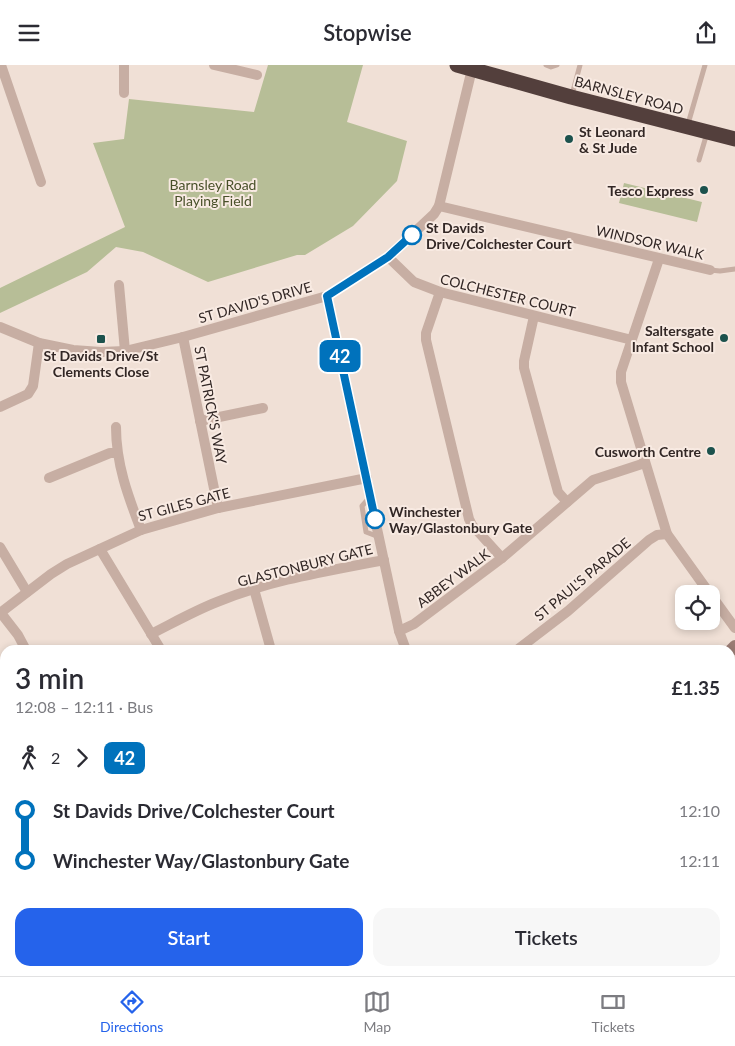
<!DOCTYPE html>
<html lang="en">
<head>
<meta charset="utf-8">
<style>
  :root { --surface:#fff; --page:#f7f7f7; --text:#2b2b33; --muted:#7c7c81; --line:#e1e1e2; --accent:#2563eb }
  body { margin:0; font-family:Lato,sans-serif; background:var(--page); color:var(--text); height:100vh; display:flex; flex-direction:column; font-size:19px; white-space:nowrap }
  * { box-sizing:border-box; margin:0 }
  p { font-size:16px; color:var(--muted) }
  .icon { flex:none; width:28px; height:28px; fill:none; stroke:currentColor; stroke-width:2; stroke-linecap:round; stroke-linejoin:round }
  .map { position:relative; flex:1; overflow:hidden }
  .panel { position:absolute; left:0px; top:580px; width:735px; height:331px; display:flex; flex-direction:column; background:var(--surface); border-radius:15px 15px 0 0; box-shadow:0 2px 8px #0003 }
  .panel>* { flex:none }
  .badge { padding:0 10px; border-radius:8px; font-size:18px; line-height:32px }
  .fabs { position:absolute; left:675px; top:520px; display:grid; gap:10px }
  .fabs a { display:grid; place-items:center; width:45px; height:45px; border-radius:10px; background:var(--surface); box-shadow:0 2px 8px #0003; font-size:25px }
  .map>.badge { position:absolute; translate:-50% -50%; box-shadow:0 0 0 2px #fff }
  .legs { display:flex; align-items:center; gap:8px; height:55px; padding:0 15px; font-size:16px }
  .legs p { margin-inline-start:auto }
  .overview { display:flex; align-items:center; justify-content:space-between; height:85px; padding:0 15px }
  h1 { font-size:28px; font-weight:600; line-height:38px }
  .primary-button { display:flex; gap:10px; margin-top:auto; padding:10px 15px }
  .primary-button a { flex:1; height:58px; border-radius:15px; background:var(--accent); color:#fff; font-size:20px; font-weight:600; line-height:58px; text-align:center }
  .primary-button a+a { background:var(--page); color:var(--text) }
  ul { padding:0 15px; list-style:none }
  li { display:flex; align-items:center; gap:18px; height:50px; font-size:19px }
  li i { display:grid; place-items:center; width:8px; height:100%; margin:0 6px; background:currentColor }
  li i::after { content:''; width:12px; height:12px; margin:-6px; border:4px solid; border-radius:50%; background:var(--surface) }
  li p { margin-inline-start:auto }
  li:first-child i { background:linear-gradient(#0000 50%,currentColor 0) }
  li:last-child i { background:linear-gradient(currentColor 50%,#0000 0) }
  header { display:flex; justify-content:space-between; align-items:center; height:65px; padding:0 15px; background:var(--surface); font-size:22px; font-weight:600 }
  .menu { display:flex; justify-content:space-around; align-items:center; height:70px; border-top:1px solid var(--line); background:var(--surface); font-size:14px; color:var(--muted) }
  .menu a { display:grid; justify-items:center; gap:2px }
  .menu .selected { color:var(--accent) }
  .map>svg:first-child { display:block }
</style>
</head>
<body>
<header><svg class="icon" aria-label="menu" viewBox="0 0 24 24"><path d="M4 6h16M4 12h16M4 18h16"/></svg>Stopwise<svg class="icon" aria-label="share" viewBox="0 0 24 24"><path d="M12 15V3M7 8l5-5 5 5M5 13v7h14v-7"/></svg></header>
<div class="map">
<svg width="735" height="911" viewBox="0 0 735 911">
  <rect width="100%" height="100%" fill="#f0e0d6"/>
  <g fill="#b7be97">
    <polygon points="268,0 363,0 347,57 407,76 397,116 353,161 305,190 297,190 208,217 143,187 116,182 87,207 0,248 0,223 125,162 93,78 124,74 129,34 254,47"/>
    <polygon points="624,118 702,137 697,157 619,138"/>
    <polygon points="730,902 735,905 735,911 695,911 699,906 730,906"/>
  </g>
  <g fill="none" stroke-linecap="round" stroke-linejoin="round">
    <g stroke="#c7aea3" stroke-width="5">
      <polyline points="546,0 551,2 557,0"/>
      <polyline points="572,30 580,0"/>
      <polyline points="688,59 705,0"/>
      <polyline points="699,95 707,68"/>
      <polyline points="710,205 720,206 735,204"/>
      <polyline points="370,432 362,441 366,467 379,472"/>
    </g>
    <g stroke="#c7aea3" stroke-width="10">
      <polyline points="1,0 41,117"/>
      <polyline points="214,0 257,10"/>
      <polyline points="124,28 124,0"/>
      <polyline points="439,141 710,205"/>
      <polyline points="388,192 414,217 440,227 632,275"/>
      <polyline points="659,194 621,307 621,317 667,469 710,529"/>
      <polyline points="119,220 125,286"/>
      <polyline points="440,227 426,268 426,275 469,454 472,460 502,493"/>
      <polyline points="327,231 399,566 406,585"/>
      <polyline points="534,251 524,296 524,303 558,427 567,437"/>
      <polyline points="0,262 39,278 73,285 101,287 125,286 183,272 327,231 388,192 434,149 439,141 472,4"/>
      <polyline points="183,272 218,443"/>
      <polyline points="0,342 28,329 33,321 39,278"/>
      <polyline points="200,356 263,343"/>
      <path d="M116,362C116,399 128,431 141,465"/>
      <polyline points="49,413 110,388 117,388"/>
      <polyline points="0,482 27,527"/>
      <polyline points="100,484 161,585"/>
      <polyline points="254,524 271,585"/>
      <polyline points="711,530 735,563"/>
      <polyline points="0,548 51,509 67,499 141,465 218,443 367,413"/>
      <polyline points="1,548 18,570 26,585"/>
      <polyline points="399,566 414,559 502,493 593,415 645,398"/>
      <path d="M151,569C173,558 194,546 217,537C270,515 328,506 384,495"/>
      <polyline points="517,585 568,546 649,475 657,470 667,469"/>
      <polyline points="0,682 5,688"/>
      <polyline points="730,793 735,796"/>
      <polyline points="0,809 5,808"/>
      <polyline points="413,906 419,911"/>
      <polyline points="556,906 557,911"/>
      <polyline points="645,911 648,906"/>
    </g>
    <g stroke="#9a7c74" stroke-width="12">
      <polyline points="730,586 735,581"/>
      <polyline points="360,911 364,906"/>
    </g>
    <polyline stroke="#533f3c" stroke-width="15" points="457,0 571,32 735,74"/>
  </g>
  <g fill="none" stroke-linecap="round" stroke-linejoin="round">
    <defs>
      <polyline id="line-1" points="375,454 327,231 388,192 412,170"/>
    </defs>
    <use href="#line-1" stroke="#fff" stroke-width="11"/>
    <use href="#line-1" stroke="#0072bc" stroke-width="8"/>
  </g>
  <g fill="#1c524d" stroke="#f8eae2" stroke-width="2">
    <circle cx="569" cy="74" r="5"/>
    <circle cx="704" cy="125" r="5"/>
    <circle cx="724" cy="273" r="5"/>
    <rect x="96" y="269" width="10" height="10" rx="2.5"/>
    <circle cx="711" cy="386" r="5"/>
  </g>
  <g fill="#fff" stroke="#0072bc" stroke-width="2.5">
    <circle cx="412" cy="170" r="9"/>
    <circle cx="375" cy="454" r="9"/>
  </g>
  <g text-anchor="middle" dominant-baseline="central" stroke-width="4" stroke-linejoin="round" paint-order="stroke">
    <g font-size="14" fill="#322725" stroke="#f8eae2">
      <text transform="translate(629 30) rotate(15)">BARNSLEY ROAD</text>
      <text transform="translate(650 177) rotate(13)">WINDSOR WALK</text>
      <text transform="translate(508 230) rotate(14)">COLCHESTER COURT</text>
      <text transform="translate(255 237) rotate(-16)">ST DAVID'S DRIVE</text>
      <text transform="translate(211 340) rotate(79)">ST PATRICK'S WAY</text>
      <text transform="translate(184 439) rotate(-15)">ST GILES GATE</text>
      <text transform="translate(305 500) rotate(-14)">GLASTONBURY GATE</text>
      <text transform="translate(453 513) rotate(-37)">ABBEY WALK</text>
      <text transform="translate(582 514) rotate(-40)">ST PAUL'S PARADE</text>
    </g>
    <g font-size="14" font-weight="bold" fill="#322725" stroke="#f8eae2" text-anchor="end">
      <text x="579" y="66" text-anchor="start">St Leonard<tspan x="579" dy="16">&amp; St Jude</tspan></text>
      <text x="694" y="125">Tesco Express</text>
      <text x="714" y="265">Saltersgate<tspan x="714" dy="16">Infant School</tspan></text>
      <text x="101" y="290" text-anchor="middle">St Davids Drive/St<tspan x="101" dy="16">Clements Close</tspan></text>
      <text x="701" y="386">Cusworth Centre</text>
    </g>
    <g font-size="14" fill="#485029" stroke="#f8eae2">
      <text x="213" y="119">Barnsley Road<tspan x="213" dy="16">Playing Field</tspan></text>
    </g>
    <g font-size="14" font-weight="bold" fill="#322725" stroke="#f8eae2" text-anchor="start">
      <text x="426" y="162">St Davids<tspan x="426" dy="16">Drive/Colchester Court</tspan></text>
      <text x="389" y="446">Winchester<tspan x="389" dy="16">Way/Glastonbury Gate</tspan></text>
    </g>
  </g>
</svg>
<div class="fabs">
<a><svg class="icon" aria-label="locate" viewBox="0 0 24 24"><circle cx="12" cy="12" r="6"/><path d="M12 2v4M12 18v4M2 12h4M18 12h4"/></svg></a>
</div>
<b class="badge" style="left:340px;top:291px;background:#0072bc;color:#fff">42</b>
<section class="panel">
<div class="overview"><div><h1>3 min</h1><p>12:08 – 12:11 · Bus</p></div><b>£1.35</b></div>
<div class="legs"><svg class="icon" aria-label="walk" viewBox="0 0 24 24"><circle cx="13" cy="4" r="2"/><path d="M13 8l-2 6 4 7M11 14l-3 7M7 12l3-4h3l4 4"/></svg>2<svg class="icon" aria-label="forward" viewBox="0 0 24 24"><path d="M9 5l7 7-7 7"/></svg><b class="badge" style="background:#0072bc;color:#fff">42</b></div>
<ul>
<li><i style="color:#0072bc"></i><b>St Davids Drive/Colchester Court</b><p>12:10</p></li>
<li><i style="color:#0072bc"></i><b>Winchester Way/Glastonbury Gate</b><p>12:11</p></li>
</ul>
<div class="primary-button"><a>Start</a><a>Tickets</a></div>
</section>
</div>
<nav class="menu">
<a class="selected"><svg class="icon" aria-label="directions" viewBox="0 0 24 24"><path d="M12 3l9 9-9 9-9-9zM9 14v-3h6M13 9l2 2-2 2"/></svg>Directions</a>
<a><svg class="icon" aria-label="map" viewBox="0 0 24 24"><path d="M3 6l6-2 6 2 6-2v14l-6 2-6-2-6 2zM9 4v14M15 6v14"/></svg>Map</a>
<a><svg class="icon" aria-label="tickets" viewBox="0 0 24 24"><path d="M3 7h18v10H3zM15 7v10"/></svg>Tickets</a>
</nav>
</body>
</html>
